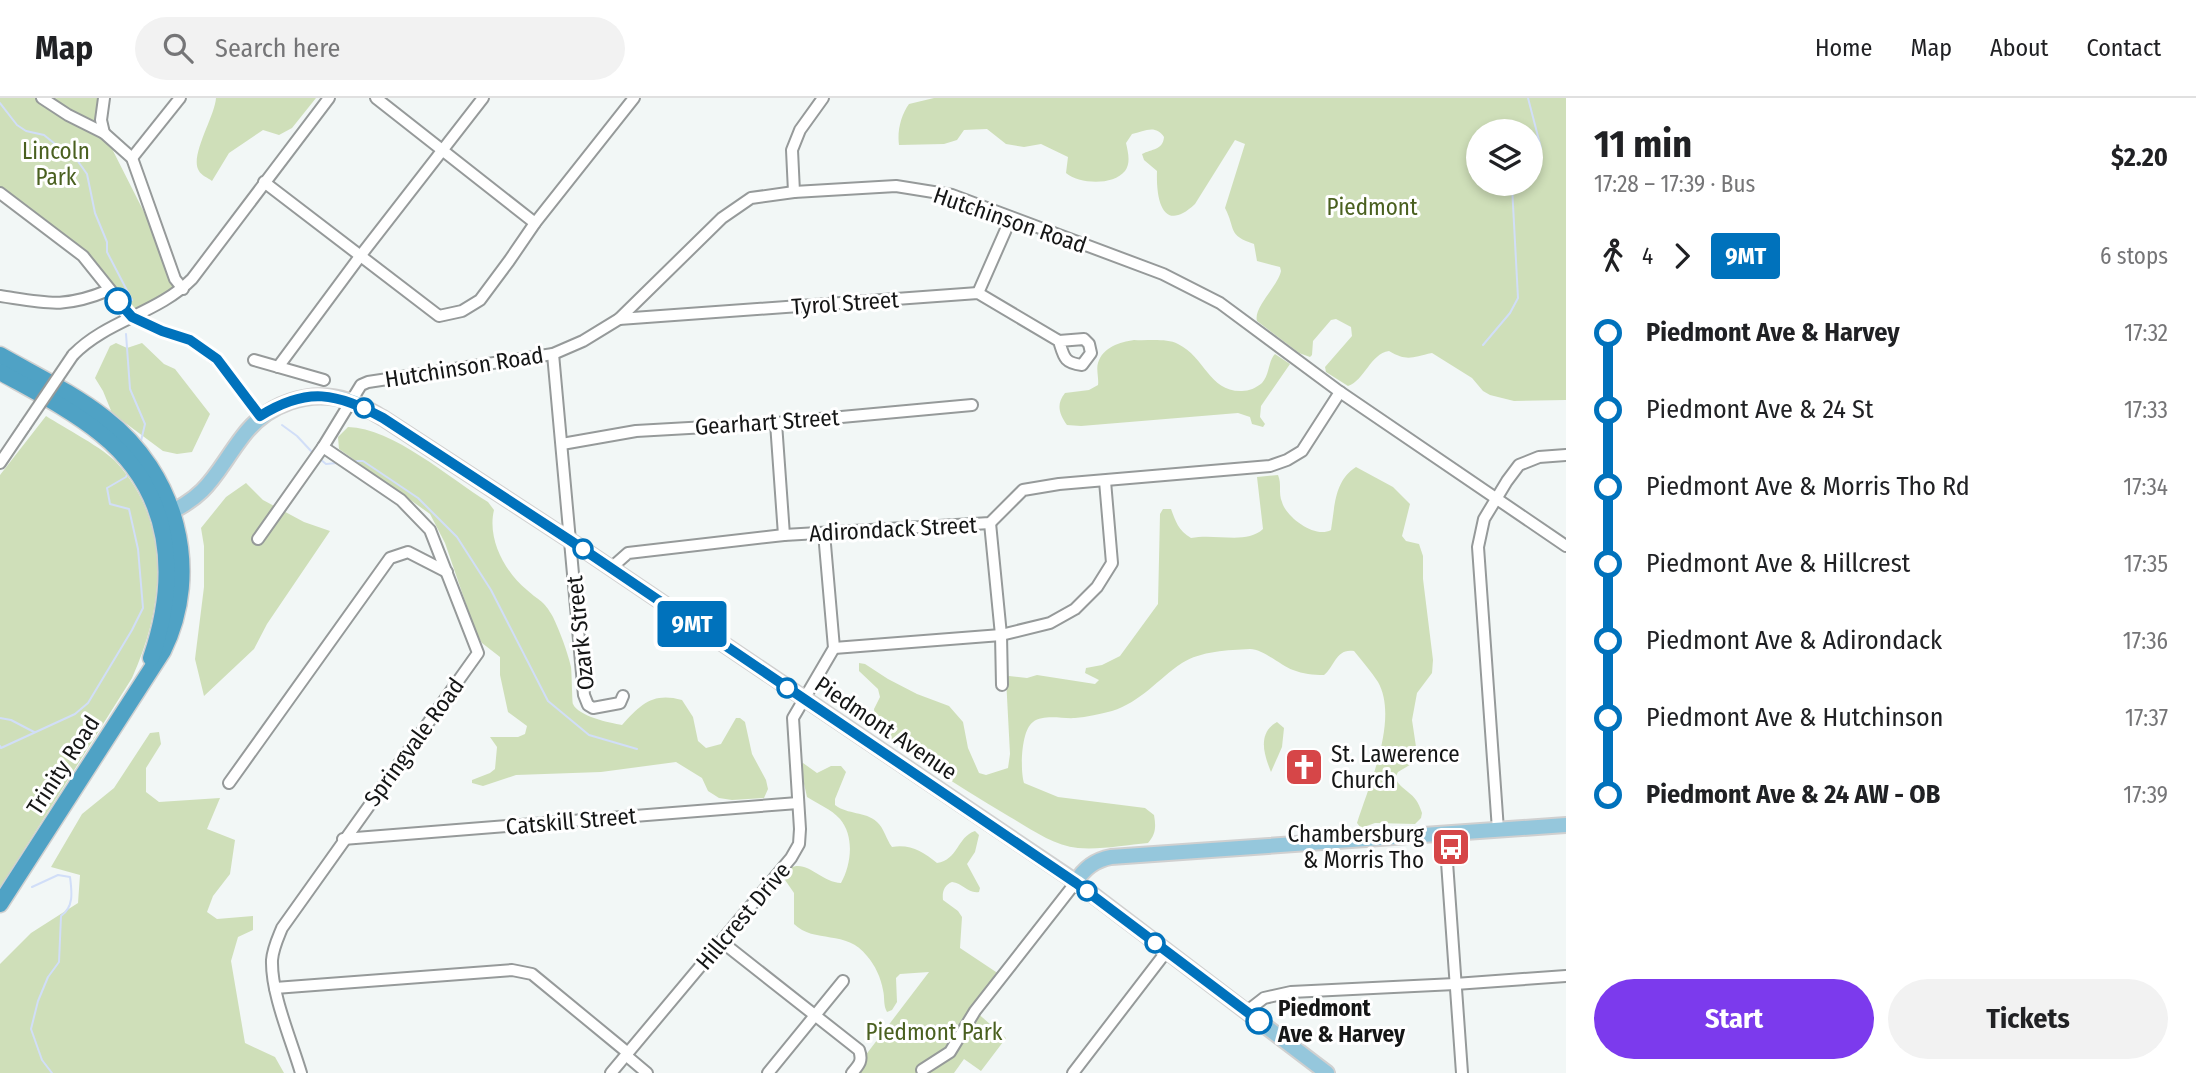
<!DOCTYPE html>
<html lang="en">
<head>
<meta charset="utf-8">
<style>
  :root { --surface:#fff; --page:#f2f2f2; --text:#202124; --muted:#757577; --line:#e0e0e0; --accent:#7c3aed }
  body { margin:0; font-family:"Fira Sans Condensed",sans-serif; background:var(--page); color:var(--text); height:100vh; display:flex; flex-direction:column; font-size:26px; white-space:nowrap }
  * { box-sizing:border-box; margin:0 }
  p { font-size:23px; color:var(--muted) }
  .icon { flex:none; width:38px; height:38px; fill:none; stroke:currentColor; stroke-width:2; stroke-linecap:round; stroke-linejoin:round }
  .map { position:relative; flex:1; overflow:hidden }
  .drawer { display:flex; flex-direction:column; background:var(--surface); width:630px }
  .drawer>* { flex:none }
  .badge { padding:0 14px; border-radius:5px; font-size:24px; line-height:46px }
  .tools { position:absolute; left:1466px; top:21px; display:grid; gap:14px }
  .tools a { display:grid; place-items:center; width:77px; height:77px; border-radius:50%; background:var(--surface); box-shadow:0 4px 10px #0003; font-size:35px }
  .map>.badge { position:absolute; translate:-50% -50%; box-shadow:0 0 0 4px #fff }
  .legs { display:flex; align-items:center; gap:10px; height:77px; padding:0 28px; font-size:23px }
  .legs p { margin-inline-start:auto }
  .headline { display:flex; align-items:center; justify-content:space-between; height:119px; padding:0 28px }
  h1 { font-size:38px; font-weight:700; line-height:52px }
  .cta { display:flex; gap:14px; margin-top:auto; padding:14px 28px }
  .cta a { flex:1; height:80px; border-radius:42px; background:var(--accent); color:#fff; font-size:28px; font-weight:700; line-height:80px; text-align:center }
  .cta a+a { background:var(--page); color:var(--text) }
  ul { padding:0 28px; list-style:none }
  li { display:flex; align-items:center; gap:24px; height:77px; font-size:26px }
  li i { display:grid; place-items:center; width:10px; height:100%; margin:0 9px; background:currentColor }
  li i::after { content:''; width:18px; height:18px; margin:-9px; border:5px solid; border-radius:50%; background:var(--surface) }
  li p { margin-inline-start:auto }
  li:first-child i { background:linear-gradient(#0000 50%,currentColor 0) }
  li:last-child i { background:linear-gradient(currentColor 50%,#0000 0) }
  header { display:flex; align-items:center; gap:42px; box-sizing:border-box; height:98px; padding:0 35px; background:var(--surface); border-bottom:2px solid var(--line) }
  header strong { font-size:33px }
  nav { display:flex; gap:38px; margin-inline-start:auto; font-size:24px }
  .search { width:490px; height:63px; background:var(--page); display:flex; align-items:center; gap:18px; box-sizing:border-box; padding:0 24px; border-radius:38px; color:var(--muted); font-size:26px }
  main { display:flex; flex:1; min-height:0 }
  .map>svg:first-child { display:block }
</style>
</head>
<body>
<header>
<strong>Map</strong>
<div class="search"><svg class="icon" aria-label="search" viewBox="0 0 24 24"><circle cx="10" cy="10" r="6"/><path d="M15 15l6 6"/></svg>Search here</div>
<nav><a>Home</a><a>Map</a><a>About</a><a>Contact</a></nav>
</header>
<main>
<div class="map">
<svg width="1566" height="975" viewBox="0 0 1566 975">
  <rect width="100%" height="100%" fill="#f2f7f6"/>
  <g fill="#cfdfb9" fill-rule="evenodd">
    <polygon points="0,0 104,0 104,35 183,191 132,219 83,158 0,95"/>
    <path d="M216,0H316L292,30L279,37L263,32L229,55L212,83C208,80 201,77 199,73C189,59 215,18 216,0Z"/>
    <path d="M934,0H1566V302L1514,303L1490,297L1483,293L1472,280L1432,255C1412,259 1408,264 1389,253C1370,256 1365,282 1348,288L1326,274L1325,269L1352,238L1351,229L1336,221L1331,222L1313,243L1312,257L1310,259L1299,255L1257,223C1253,210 1278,188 1281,173L1280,169L1257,163L1254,146C1227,137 1236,131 1225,110L1245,46L1235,42L1195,106C1162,137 1156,100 1157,73L1144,62L1142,56C1152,51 1163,52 1164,39C1156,26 1144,33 1132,36L1126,45C1128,54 1131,65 1125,73C1113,88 1079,86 1066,75L1068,59L1041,46L1024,49L1006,46L987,31L964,32L957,42L944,46L899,47C897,33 901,17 909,6ZM1479,33H1531V86H1479Z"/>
    <path d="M1134,242C1148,243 1166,240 1178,246C1205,259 1209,294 1242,293C1249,293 1256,290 1262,285C1270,276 1268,263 1275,256L1290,266L1261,308L1260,319L1265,326L1263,329L1252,326L1250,319L1238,315L1081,328L1067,327C1059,316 1056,306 1065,295L1089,292L1098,287C1099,281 1096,271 1098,265C1103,249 1120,244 1134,242Z"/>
    <polygon points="116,245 127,250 142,245 164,266 175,271 210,316 192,354 177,356 163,353 112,315 103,293 95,280 110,248"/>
    <path d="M46,318C63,329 105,351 117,365C173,427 164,510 132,580L0,790V377Z"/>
    <path d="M348,329C393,330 449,380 488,404L494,412C487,441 505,474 527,492C540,504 543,501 553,519C560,534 567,552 571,569C572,577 572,603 573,606C578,618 610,625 622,627C641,606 653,594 682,602L693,619L698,643L706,650L721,646L736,620H740L745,624L752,656L766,682L768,691L764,700L732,702L719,700L708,693L702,680L676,664L601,674L516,677L483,688L472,685V682L490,675L495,671L497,649L490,639H518L525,636L527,628L508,614L500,577V559L482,545L476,535L445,445L430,416L339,351L338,339Z"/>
    <path d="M1356,369L1393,389L1410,406L1402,438L1406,443L1419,446L1423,458V481L1433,562L1432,575L1417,595L1412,622L1418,662L1398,674L1395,680C1404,696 1415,692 1422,715L1421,720L1415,726L1375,725L1361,730L1357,725C1369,687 1399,621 1378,584C1371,573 1362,563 1354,553C1336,550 1335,568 1324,577C1313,577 1303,576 1293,572C1280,567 1263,551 1250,551C1228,552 1201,553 1182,565C1158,581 1141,604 1112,613C1100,616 1087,619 1075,620C1062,621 1044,616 1033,624C1021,632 1020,672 1024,685L1058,699L1145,710L1154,717C1156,729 1156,736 1148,745C1126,747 1100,752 1078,750C1054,748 1031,731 1010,719C964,692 919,663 876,630L874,611L880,599L878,591L859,573V565L865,566L888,581L917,596L949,608L963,624L968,650L979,675L986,677L1008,670L1010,656L1006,580L1009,578L1027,580L1037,577L1095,586L1099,582L1085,575L1086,570L1102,567L1120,558L1158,506L1160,416L1163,411H1171C1176,424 1178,432 1191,440C1216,435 1246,447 1263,431L1257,379L1278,377C1282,386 1278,395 1282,404C1286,419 1315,441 1331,432C1335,408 1334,383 1356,369Z"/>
    <polygon points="246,385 263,402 304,424 330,433 267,526 254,551 204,598 195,561 204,489 204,448 201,430 226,399"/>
    <path d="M1277,624L1284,630L1282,649L1271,674C1264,657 1257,635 1277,624Z"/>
    <polygon points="159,634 161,646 146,670 146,694 159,704 220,700 207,731 235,742 230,776 213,798 207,814 217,821 253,818 253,832 238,839 231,863 245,945 275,959 284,975 0,975 0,866 31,835 78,805 80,777 51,769 82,716 114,690 150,635"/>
    <path d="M803,665L817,675L831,668H841L846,674L835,701V707C848,717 865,713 877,724C884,730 886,741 892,749C911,746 923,754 937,765C958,762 957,739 975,733L979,737L975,754L967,766L980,790L979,794C968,796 963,785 952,784C944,787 942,794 943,802L958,813L962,819L960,850L1002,878L975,913L1006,940L981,973L964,961L954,975H852L929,874L900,876L896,880L897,904L892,912L887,914C883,907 885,900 883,892C881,880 875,867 867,858C847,831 814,846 794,826V795L783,779V775C804,755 818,784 841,785C851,767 855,739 840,721C831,711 818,706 807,699L800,668Z"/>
  </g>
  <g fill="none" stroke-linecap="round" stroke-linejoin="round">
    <g stroke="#d1def8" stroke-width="2">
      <polyline points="1528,0 1541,50 1536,65 1531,71"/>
      <polyline points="0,5 17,27 26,33 44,37 55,46 72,55 87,76 95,115 107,144 107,154 132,202"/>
      <polyline points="126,236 130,291 145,326 141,343"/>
      <polyline points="1483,247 1510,215 1518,200 1512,88"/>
      <polyline points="282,327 297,338 311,353"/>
      <polyline points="320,361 326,366 337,365"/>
      <polyline points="357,363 363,363 418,400 457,439 491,492 548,603 589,637 637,651"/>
      <polyline points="0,620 11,622 34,634"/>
      <polyline points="0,648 1,650 75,616 88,605 132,532 143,510 138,451 129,411 110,406 107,390 126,379 128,374"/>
      <path d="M32,789L58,777L70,779C72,794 74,809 61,818L59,864L48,879L38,903L31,931L42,962L52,975"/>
    </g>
    <defs>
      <g id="minor">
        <polyline points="42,0 68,17 104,35 132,60 175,181 183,191"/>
        <polyline points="104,0 101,22 104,35"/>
        <polyline points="376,0 535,125"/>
        <polyline points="132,60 180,0"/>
        <polyline points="264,84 439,218 462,213 480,202 509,163 535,125 634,0"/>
        <polyline points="794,94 792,52 800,32 823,0"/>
        <polyline points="0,95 83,158 132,219 162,233 190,242 217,262 260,318"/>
        <polyline points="978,195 1011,120"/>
        <path d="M0,198C46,205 64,211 109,192"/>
        <path d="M619,221L978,195L1059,243L1084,241L1089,246L1091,255L1082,267C1064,265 1064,259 1059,243"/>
        <polyline points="553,256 584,597 588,607 593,610 620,605 623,598"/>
        <path d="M73,257C107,222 157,216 192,181L329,0"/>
        <polyline points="254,262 324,282"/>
        <polyline points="278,269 361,157 483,0"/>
        <polyline points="776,325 784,437"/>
        <polyline points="562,346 636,333 776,325 972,307"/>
        <polyline points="0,365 25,328"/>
        <polyline points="990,425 1001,537 1002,587"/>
        <polyline points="258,441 323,349 361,287 368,284 553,256 583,243 619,221 722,120 751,100 794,94 896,88 952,97 1163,176 1220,205 1340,294 1566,448"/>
        <polyline points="611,470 628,455 784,437 990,425 1023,392 1059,386 1270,368 1287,362 1302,353 1340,294"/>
        <polyline points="834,550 1001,537 1050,525 1075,511 1097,489 1112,465 1105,383"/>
        <polyline points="229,685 390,460 408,454 447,474"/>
        <polyline points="1498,732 1478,449 1484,421 1507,383 1519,367 1539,359 1566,357"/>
        <polyline points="1445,736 1462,975"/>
        <polyline points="343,741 798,705"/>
        <path d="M722,844L859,952C863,963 859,967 852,975"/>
        <polyline points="275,890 512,872 532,876 628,955 628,959 647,975"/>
        <polyline points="1246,914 1264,900 1291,894 1455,886 1566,878"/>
        <polyline points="922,972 950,954 975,913 1076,784"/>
        <path d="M301,975C291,941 271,896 272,862C273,850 278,840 282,830L478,555L430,432L401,402L323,349"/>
        <polyline points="611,975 791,760 799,746 800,731 793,620 834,550 824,435"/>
        <polyline points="768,975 843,883"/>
        <polyline points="1073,975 1166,854"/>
      </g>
      <g id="major">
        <path d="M163,418C211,396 214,376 243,338C267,306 309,290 349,303C361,306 372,314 383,320L571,443L1076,784L1327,975"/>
        <path d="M1076,784C1084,770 1095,762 1111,759L1566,727"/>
      </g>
      <g id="highway">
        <path d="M0,257C35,277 73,295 105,320C176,375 203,472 163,553L0,806"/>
        <path d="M0,274C34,293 70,311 101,336C173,394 179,478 151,560"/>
      </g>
    </defs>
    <use href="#minor" stroke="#969a9a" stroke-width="14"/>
    <use href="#major" stroke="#d0d0d0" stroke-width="18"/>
    <use href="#highway" stroke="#d0d0d0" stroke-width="19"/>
    <use href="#minor" stroke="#fff" stroke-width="10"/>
    <use href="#major" stroke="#95c7dc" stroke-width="14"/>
    <use href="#highway" stroke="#4fa2c5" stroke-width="16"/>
    <defs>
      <polyline id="minor-bridge" points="25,328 73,257"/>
    </defs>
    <use href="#minor-bridge" stroke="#969a9a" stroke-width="14" stroke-linecap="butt"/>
    <use href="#minor-bridge" stroke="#fff" stroke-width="10"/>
  </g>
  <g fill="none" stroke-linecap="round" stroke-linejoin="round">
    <defs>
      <path id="line-1" d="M118,203L132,219L162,233L190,242L217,261L260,318C308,288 336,295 383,320L571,443L1076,785L1259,923"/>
    </defs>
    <use href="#line-1" stroke="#fff" stroke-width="16"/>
    <use href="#line-1" stroke="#0072bc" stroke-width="10"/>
  </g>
  <defs>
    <symbol id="church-square" viewBox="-11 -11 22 22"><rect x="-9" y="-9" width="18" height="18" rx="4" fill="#d64648" stroke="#fff"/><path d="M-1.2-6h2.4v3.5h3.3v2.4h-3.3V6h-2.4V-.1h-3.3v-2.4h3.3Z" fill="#fff"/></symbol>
    <symbol id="bus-square" viewBox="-11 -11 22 22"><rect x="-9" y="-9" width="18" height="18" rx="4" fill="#d64648" stroke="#fff"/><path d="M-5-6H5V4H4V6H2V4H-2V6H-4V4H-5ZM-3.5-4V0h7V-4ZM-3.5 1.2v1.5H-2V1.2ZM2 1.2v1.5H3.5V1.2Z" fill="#fff"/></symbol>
  </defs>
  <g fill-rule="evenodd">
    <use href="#church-square" x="1282" y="647" width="44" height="44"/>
    <use href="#bus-square" x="1429" y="727" width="44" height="44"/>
  </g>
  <g fill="#fff" stroke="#0072bc" stroke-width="3.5">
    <circle cx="118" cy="203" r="12"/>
    <circle cx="364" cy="310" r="9"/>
    <circle cx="583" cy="451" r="9"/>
    <circle cx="787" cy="590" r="9"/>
    <circle cx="1087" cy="793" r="9"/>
    <circle cx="1155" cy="845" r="9"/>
    <circle cx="1259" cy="923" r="12"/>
  </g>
  <g text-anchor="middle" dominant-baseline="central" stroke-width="6" stroke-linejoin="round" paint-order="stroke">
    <g font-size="23" fill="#4a6020" stroke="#fff">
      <text x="56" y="53">Lincoln<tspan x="56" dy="26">Park</tspan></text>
      <text x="1372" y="109">Piedmont</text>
      <text x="934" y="934">Piedmont Park</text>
    </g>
    <g font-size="23" fill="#151616" stroke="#fff">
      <text transform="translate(1010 122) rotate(19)">Hutchinson Road</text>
      <text transform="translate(845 205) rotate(-4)">Tyrol Street</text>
      <text transform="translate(464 269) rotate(-9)">Hutchinson Road</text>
      <text transform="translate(767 324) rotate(-4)">Gearhart Street</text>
      <text transform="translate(893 431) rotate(-3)">Adirondack Street</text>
      <text transform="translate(580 535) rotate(-96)">Ozark Street</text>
      <text transform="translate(886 630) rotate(34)">Piedmont Avenue</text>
      <text transform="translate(414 644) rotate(-54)">Springvale Road</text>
      <text transform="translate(63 667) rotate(-57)">Trinity Road</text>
      <text transform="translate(571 723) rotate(-5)">Catskill Street</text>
      <text transform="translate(743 818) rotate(-50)">Hillcrest Drive</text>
    </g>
    <g font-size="23" fill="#151616" stroke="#fff" text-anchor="start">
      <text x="1331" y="656">St. Lawerence<tspan x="1331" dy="26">Church</tspan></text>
      <text x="1424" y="736" text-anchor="end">Chambersburg<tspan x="1424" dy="26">&amp; Morris Tho</tspan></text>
    </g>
    <g font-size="23" font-weight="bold" fill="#151616" stroke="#fff" text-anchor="start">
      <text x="1278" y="910">Piedmont<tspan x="1278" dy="26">Ave &amp; Harvey</tspan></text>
    </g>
  </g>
</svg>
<div class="tools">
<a><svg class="icon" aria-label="layers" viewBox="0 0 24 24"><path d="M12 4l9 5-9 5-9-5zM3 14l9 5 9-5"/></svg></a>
</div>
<b class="badge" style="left:692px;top:526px;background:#0072bc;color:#fff">9MT</b>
</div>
<section class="drawer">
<div class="headline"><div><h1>11 min</h1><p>17:28 – 17:39 · Bus</p></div><b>$2.20</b></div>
<div class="legs"><svg class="icon" aria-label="walk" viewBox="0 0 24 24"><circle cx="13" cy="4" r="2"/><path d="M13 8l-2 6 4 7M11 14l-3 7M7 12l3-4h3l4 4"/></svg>4<svg class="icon" aria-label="forward" viewBox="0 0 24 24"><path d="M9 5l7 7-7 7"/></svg><b class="badge" style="background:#0072bc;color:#fff">9MT</b><p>6 stops</p></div>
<ul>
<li><i style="color:#0072bc"></i><b>Piedmont Ave &amp; Harvey</b><p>17:32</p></li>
<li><i style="color:#0072bc"></i><span>Piedmont Ave &amp; 24 St</span><p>17:33</p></li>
<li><i style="color:#0072bc"></i><span>Piedmont Ave &amp; Morris Tho Rd</span><p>17:34</p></li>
<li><i style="color:#0072bc"></i><span>Piedmont Ave &amp; Hillcrest</span><p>17:35</p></li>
<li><i style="color:#0072bc"></i><span>Piedmont Ave &amp; Adirondack</span><p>17:36</p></li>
<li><i style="color:#0072bc"></i><span>Piedmont Ave &amp; Hutchinson</span><p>17:37</p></li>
<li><i style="color:#0072bc"></i><b>Piedmont Ave &amp; 24 AW - OB</b><p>17:39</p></li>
</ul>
<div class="cta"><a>Start</a><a>Tickets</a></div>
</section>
</main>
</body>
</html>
